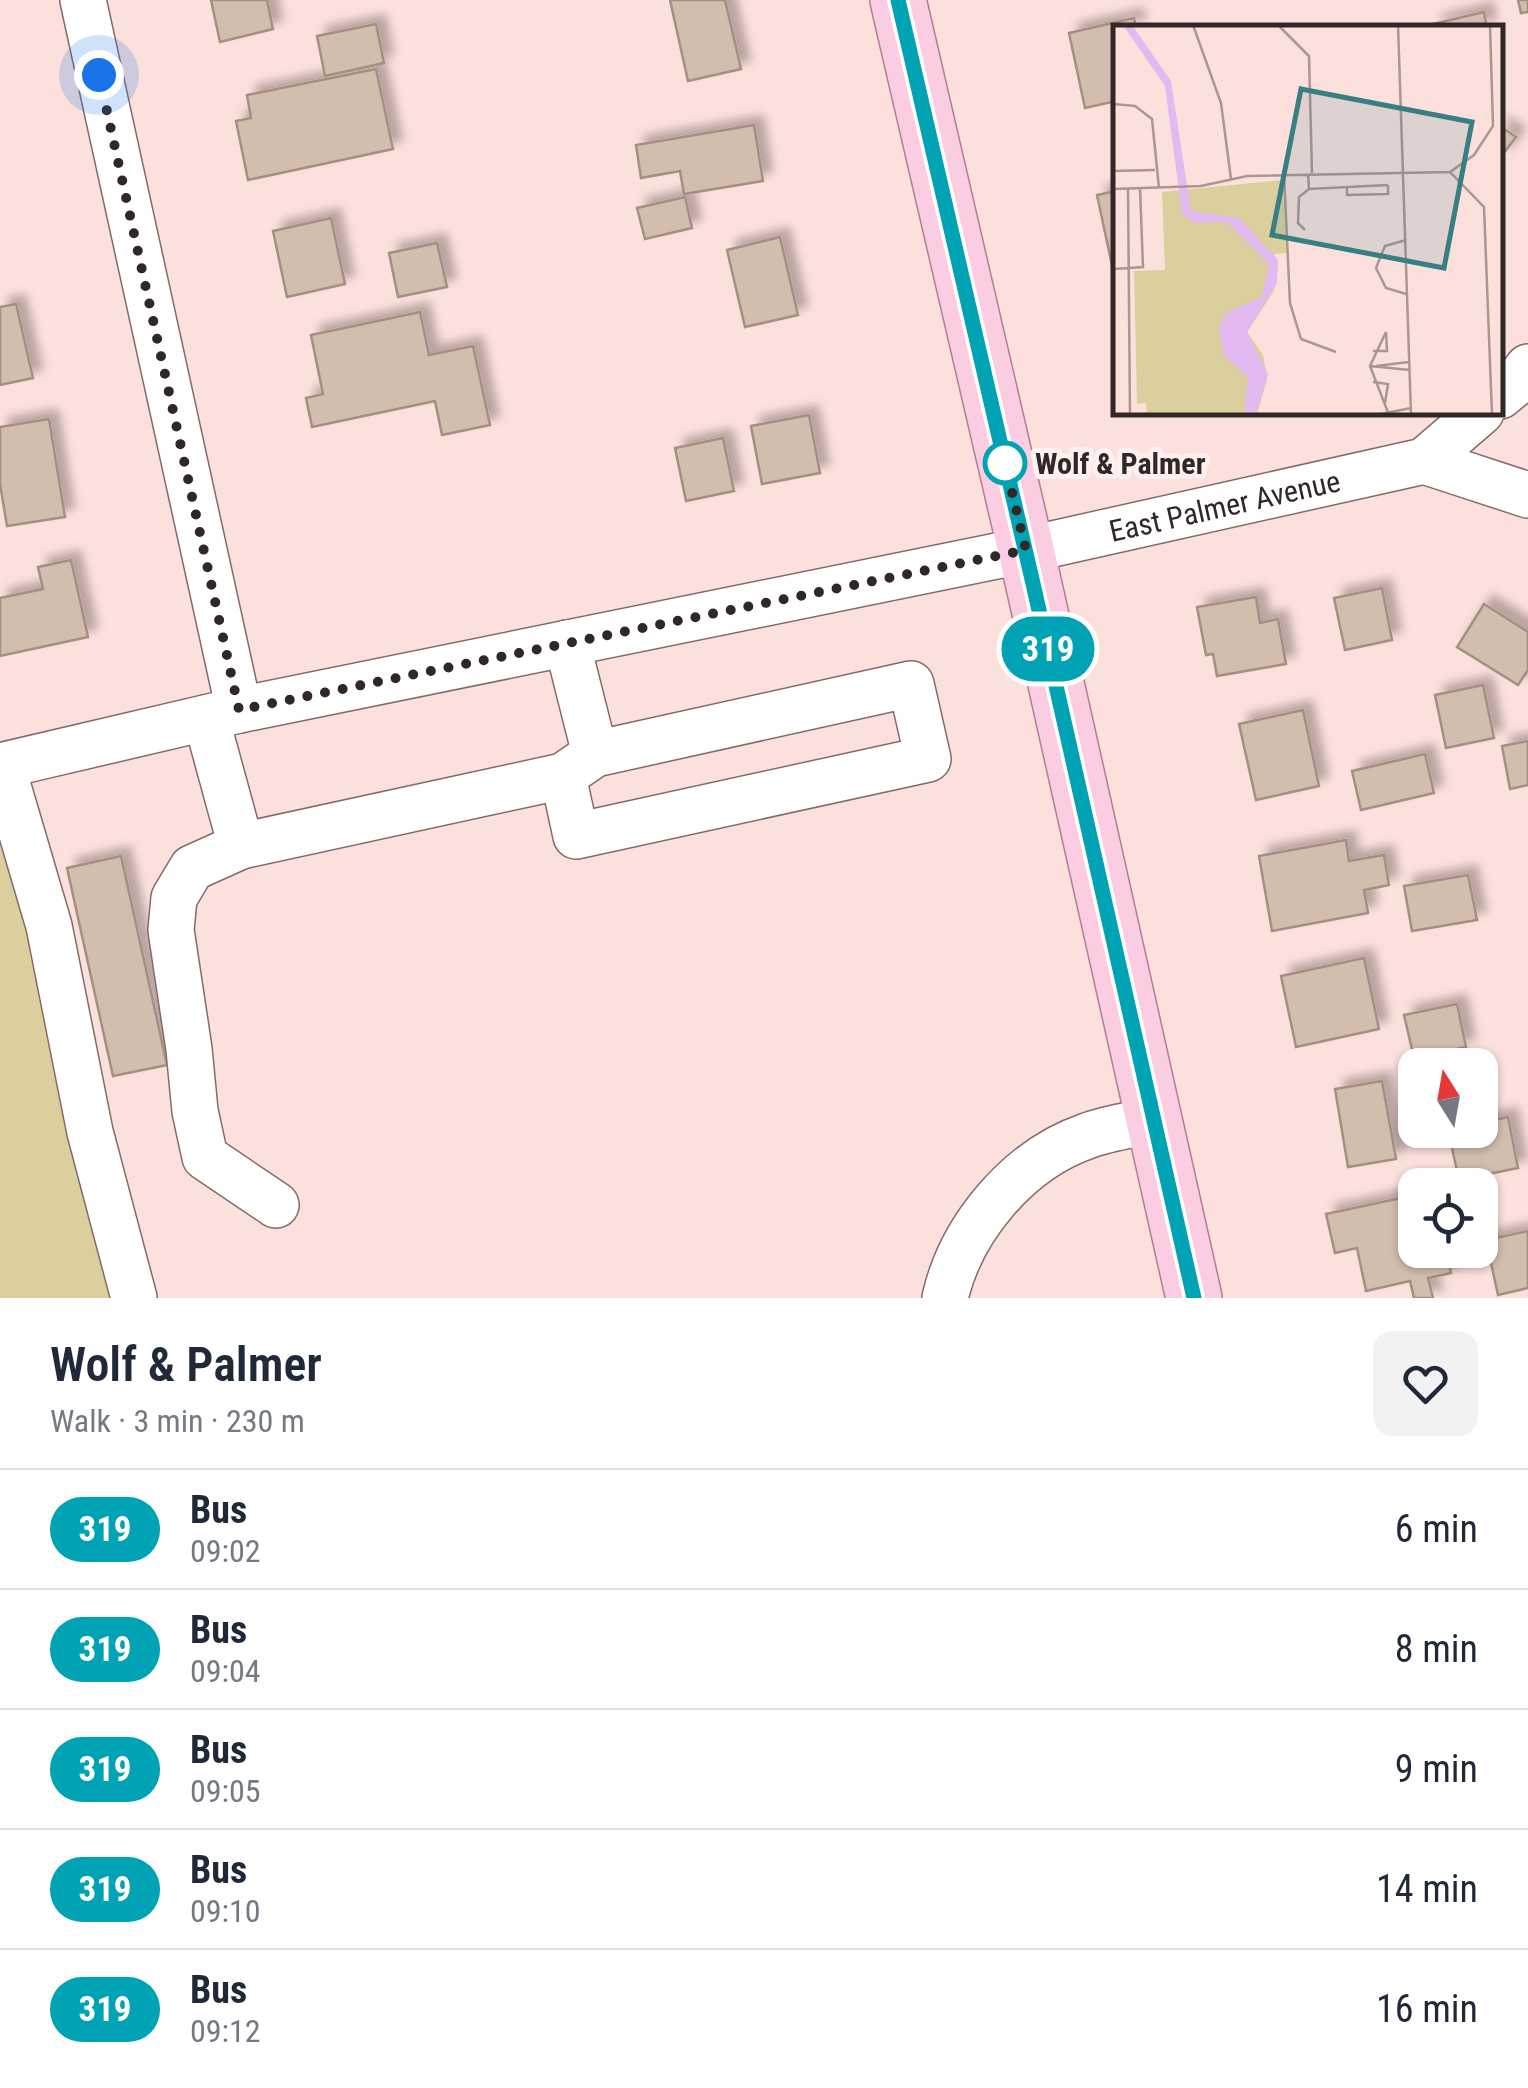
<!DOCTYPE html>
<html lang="en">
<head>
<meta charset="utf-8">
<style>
  :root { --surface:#fff; --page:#f2f2f3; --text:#1f2937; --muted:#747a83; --line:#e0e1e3 }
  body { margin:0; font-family:"Roboto Condensed",sans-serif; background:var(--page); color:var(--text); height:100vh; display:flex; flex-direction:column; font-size:38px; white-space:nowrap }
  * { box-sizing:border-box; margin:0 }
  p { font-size:32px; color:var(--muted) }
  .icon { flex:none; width:55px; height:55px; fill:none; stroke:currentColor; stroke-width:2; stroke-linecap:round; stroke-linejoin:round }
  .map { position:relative; height:1298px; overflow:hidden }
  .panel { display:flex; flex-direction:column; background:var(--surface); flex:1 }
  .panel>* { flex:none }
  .badge { padding:0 20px; border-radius:32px; font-size:35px; line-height:65px }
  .needle { width:65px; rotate:349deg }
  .tools { position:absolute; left:1398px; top:1048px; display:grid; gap:20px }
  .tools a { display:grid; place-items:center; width:100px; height:100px; border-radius:20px; background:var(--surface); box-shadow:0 2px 8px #0004; font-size:50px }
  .you { position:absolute; width:50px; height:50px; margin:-25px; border:8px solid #fff; border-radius:50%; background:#1a73e8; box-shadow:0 0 0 15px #1a73e833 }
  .map>.badge { position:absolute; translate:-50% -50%; box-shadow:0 0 0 5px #fff }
  .round { display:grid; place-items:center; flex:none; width:105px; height:105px; border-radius:20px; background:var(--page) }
  .head { display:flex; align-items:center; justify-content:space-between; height:170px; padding:0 50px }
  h1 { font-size:48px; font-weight:600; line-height:75px }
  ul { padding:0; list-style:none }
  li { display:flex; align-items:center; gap:30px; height:120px; padding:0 50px; border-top:2px solid var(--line) }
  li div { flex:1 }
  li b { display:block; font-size:38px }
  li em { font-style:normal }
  li .badge { min-width:110px; font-weight:700; text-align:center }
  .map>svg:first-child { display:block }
</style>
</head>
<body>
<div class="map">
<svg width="1528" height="1298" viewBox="0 0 1528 1298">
  <defs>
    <filter id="shadow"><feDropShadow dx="9" dy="-9" stdDeviation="5" flood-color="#0004"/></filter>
  </defs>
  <rect width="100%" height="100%" fill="#fce0dc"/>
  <polygon fill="#dbcf9e" points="0,833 122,1298 0,1298"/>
  <g fill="#d2beae" stroke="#a39081" stroke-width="2.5" filter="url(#shadow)">
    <polygon points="211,0 267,0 273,29 220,42"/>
    <polygon points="670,0 725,0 741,69 688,81"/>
    <polygon points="1518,0 1528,0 1528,12 1521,13"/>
    <polygon points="1484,12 1487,28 1434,28 1433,24"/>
    <polygon points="1134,18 1136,28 1116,28 1116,101 1085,108 1069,33"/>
    <polygon points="376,24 384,63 325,76 317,36"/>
    <polygon points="376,69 393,149 248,180 236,121 251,118 247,95"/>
    <polygon points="754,125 763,181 684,194 680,171 641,178 636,145"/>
    <polygon points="1500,126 1516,137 1500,158"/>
    <polygon points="1116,191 1116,269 1113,270 1097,195"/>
    <polygon points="685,197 692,228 645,239 637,208"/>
    <polygon points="331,218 345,284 287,297 273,231"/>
    <polygon points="780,237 798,315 745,327 727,250"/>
    <polygon points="437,243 447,287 398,297 389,253"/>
    <polygon points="16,304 33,378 0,385 0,307"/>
    <polygon points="420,312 429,355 473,346 490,425 442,435 435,401 312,427 306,398 323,394 311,335"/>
    <polygon points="809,415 820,473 762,484 751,426"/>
    <polygon points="49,419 65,517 7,526 0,484 0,427"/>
    <polygon points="723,438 734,491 686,501 675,448"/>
    <polygon points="71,560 88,637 0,656 0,598 43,589 38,567"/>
    <polygon points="1382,588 1392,640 1345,650 1334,598"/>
    <polygon points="1256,597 1260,623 1278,619 1286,664 1217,676 1213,654 1206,655 1197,607"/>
    <polygon points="1484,604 1528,632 1528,670 1518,685 1457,647"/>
    <polygon points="1483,685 1494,738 1446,748 1435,695"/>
    <polygon points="1303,710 1319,786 1256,800 1239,724"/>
    <polygon points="1528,741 1528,785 1510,789 1502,746"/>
    <polygon points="1425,754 1434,793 1361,810 1352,771"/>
    <polygon points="1346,840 1349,861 1384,855 1389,885 1364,890 1368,913 1272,931 1259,856"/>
    <polygon points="121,856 167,1065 113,1076 67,868"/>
    <polygon points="1468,875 1477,920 1412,931 1404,886"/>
    <polygon points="1364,958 1379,1029 1296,1047 1281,976"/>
    <polygon points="1457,1004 1466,1047 1414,1058 1404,1015"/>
    <polygon points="1382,1081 1396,1159 1348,1167 1335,1089"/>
    <polygon points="1508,1117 1518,1168 1459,1180 1448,1130 1480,1130 1480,1123"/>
    <polygon points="1415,1195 1415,1250 1446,1250 1451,1273 1428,1278 1433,1298 1414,1298 1410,1281 1366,1291 1357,1248 1335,1253 1326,1214"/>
    <polygon points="1528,1231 1528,1288 1498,1295 1486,1240"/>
  </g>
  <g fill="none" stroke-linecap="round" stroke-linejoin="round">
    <defs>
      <g id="minor">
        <polyline points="83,0 239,710"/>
        <polyline points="1500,396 1516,383 1528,367"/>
        <polyline points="1424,461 1528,495"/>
        <polyline points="567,643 595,754"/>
        <polyline points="206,718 241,846 563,776 595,754 911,684 928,759 576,836 563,776"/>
        <path id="s1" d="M0,766L239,710L1026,550L1424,461L1481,412"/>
        <polyline points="2,766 49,926 90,1132 134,1298"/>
        <polyline points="241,846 192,868 174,898 171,930 189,1049 195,1111 205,1157 276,1205"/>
        <path d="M945,1298C961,1228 1018,1160 1087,1136C1108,1128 1132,1125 1154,1120"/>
      </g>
      <polyline id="major" points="898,0 1026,550 1194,1298"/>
    </defs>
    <use href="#minor" stroke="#836b68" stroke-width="48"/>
    <use href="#major" stroke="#b37d93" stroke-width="58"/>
    <use href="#minor" stroke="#fff" stroke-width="45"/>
    <use href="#major" stroke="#fbcde2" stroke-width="55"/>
  </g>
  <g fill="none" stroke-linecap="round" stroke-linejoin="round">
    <defs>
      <polyline id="line" points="898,0 1034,588 1194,1298"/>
    </defs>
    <use href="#line" stroke="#fff" stroke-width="22"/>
    <use href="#line" stroke="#00a3b4" stroke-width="15"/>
    <polyline stroke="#312726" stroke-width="10" stroke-dasharray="0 18" points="99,75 239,710 1026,550 1005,463"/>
  </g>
  <circle fill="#fff" stroke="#00a3b4" stroke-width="5" cx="1005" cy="463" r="20"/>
  <g text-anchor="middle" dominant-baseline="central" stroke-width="10" stroke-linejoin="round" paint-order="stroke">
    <g font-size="30" font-weight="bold" fill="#312726" stroke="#fdf1f0" text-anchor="start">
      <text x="1035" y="463">Wolf &amp; Palmer</text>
    </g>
    <g font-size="30" fill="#312726" stroke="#fdf1f0">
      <text stroke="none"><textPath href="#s1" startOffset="1252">East Palmer Avenue</textPath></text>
    </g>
  </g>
  <g transform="translate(1113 25)">
    <rect width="390" height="390" fill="#fce0dc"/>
    <path d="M169,155L174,228L162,229L161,266L134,307L150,330L154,354L144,390H34L33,378L24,379L21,246L52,245L49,167Z" fill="#dbcf9e"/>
    <path d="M10,0H19L58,56L78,186L126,193L165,235L164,258L134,307L155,349L142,390H131L135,352L111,331L106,303L112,288L149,272L156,239L114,197L81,198L69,189L52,61Z" fill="#e2b9f1"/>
    <path fill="none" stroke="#ab9693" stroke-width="2.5" d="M80,0L108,78L118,154M165,0L196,31L199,148M285,0L298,390M0,79L22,81L39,94L46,163M0,146L42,145M337,147L371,182L379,390M195,149L196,164L275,160M171,150L177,278L188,314L223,327M234,163V170L275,169V160M0,164L88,161L134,151L337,147L361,130L380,101L377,0M15,164L17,390M192,205L185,198L186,172L196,164M293,215L272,221L263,243L273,263L293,269M0,244L30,242L27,163M273,307L257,341L276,390M260,326H274L273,307M257,341L297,345M263,341L296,337M260,357L275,359L272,378M263,390L298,383"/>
    <path fill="#377f83" fill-opacity="0.15" stroke="#377f83" stroke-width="5" d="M188,64L359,97L331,243L159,210Z"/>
    <rect width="390" height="390" fill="none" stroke="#312726" stroke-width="5"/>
  </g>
</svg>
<div class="tools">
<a><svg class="needle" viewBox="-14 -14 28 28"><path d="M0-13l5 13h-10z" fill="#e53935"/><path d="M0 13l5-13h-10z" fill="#747a83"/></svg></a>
<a><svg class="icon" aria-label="locate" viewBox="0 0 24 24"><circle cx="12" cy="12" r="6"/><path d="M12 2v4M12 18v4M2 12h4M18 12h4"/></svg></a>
</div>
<div class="you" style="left:99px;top:75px"></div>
<b class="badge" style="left:1048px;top:649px;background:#00a3b4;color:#fff">319</b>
</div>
<section class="panel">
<div class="head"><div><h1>Wolf &amp; Palmer</h1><p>Walk · 3 min · 230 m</p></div><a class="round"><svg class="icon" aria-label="heart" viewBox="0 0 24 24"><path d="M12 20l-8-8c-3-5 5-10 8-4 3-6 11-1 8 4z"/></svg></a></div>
<ul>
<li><span class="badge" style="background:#00a3b4;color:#fff">319</span><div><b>Bus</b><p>09:02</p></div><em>6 min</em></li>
<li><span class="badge" style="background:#00a3b4;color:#fff">319</span><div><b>Bus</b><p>09:04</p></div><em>8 min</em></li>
<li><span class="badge" style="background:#00a3b4;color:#fff">319</span><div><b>Bus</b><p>09:05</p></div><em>9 min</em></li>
<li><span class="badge" style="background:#00a3b4;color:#fff">319</span><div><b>Bus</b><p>09:10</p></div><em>14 min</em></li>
<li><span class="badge" style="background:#00a3b4;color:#fff">319</span><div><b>Bus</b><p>09:12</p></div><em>16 min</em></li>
</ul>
</section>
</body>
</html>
